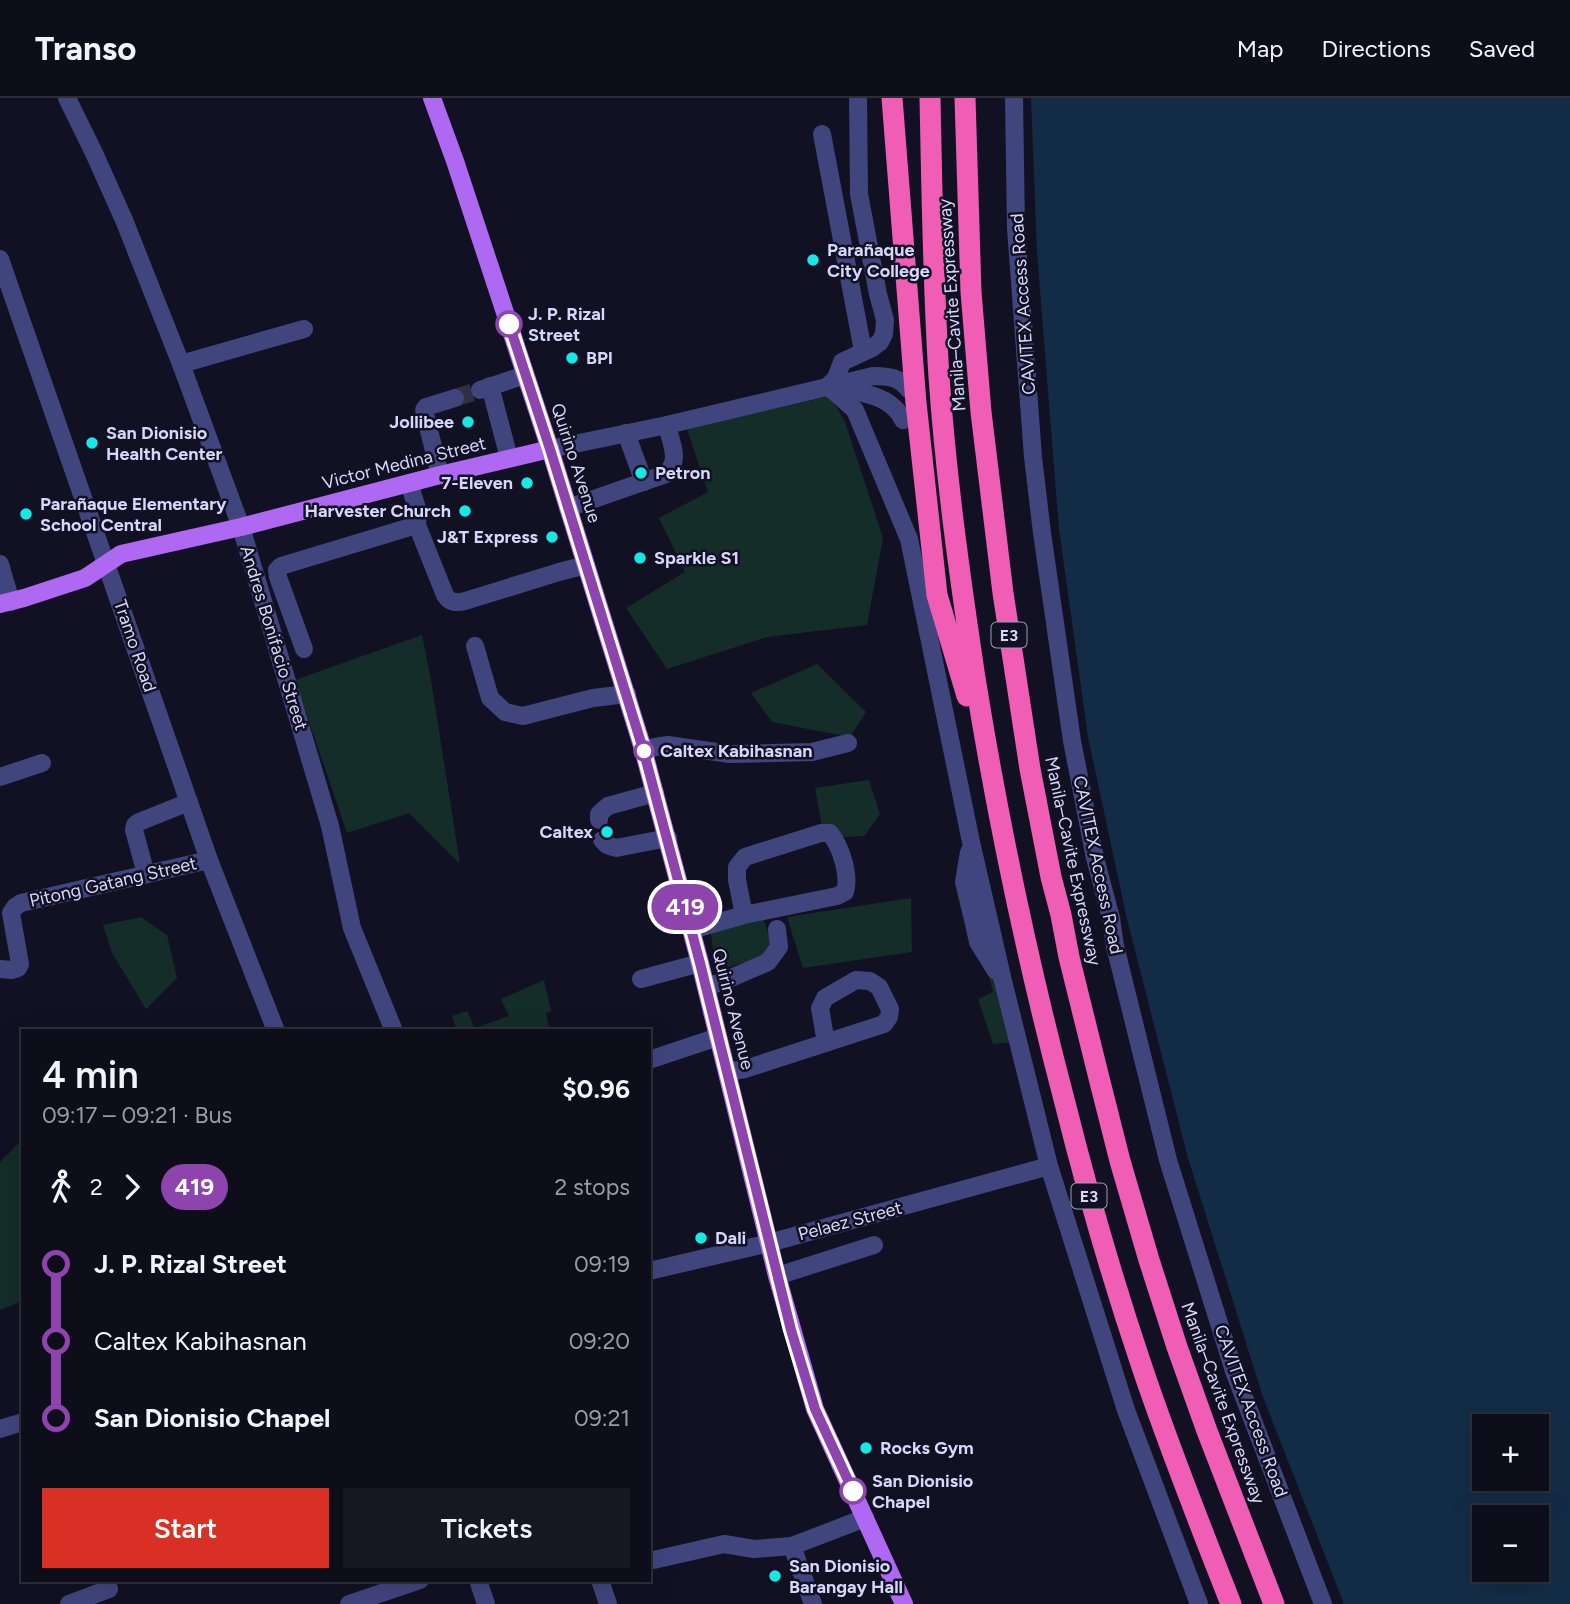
<!DOCTYPE html>
<html lang="en">
<head>
<meta charset="utf-8">
<style>
  :root { --surface:#0e0d1a; --page:#171623; --text:#f1f3f6; --muted:#9b9ca2; --line:#2e2d39; --accent:#d93025 }
  body { margin:0; font-family:Figtree,sans-serif; background:var(--page); color:var(--text); height:100vh; display:flex; flex-direction:column; font-size:26px; white-space:nowrap }
  * { box-sizing:border-box; margin:0 }
  p { font-size:23px; color:var(--muted) }
  .icon { flex:none; width:38px; height:38px; fill:none; stroke:currentColor; stroke-width:2; stroke-linecap:round; stroke-linejoin:round }
  .map { position:relative; flex:1; overflow:hidden }
  .details { position:absolute; left:21px; top:931px; width:630px; height:553px; display:flex; flex-direction:column; background:var(--surface); border-radius:0px; box-shadow:0 7px 28px #0002,0 0 0 2px var(--line) }
  .details>* { flex:none }
  .badge { padding:0 14px; border-radius:23px; font-size:24px; line-height:46px }
  .buttons { position:absolute; left:1472px; top:1316px; display:grid; gap:14px }
  .buttons a { display:grid; place-items:center; width:77px; height:77px; border-radius:0px; background:var(--surface); box-shadow:0 7px 28px #0002,0 0 0 2px var(--line); font-size:35px }
  .map>.badge { position:absolute; translate:-50% -50%; box-shadow:0 0 0 4px #fff }
  .legs { display:flex; align-items:center; gap:10px; height:77px; padding:0 21px; font-size:23px }
  .legs p { margin-inline-start:auto }
  .overview { display:flex; align-items:center; justify-content:space-between; height:119px; padding:0 21px }
  h1 { font-size:38px; font-weight:600; line-height:52px }
  .cta { display:flex; gap:14px; margin-top:auto; padding:14px 21px }
  .cta a { flex:1; height:80px; border-radius:0px; background:var(--accent); color:#fff; font-size:28px; font-weight:600; line-height:80px; text-align:center }
  .cta a+a { background:var(--page); color:var(--text) }
  ul { padding:0 21px; list-style:none }
  li { display:flex; align-items:center; gap:24px; height:77px; font-size:26px }
  li i { display:grid; place-items:center; width:10px; height:100%; margin:0 9px; background:currentColor }
  li i::after { content:''; width:18px; height:18px; margin:-9px; border:5px solid; border-radius:50%; background:var(--surface) }
  li p { margin-inline-start:auto }
  li:first-child i { background:linear-gradient(#0000 50%,currentColor 0) }
  li:last-child i { background:linear-gradient(currentColor 50%,#0000 0) }
  header { display:flex; align-items:center; gap:42px; box-sizing:border-box; height:98px; padding:0 35px; background:var(--surface); border-bottom:2px solid var(--line) }
  header strong { font-size:33px }
  nav { display:flex; gap:38px; margin-inline-start:auto; font-size:24px }
  .map>svg:first-child { display:block }
</style>
</head>
<body>
<header>
<strong>Transo</strong>
<nav><a>Map</a><a>Directions</a><a>Saved</a></nav>
</header>
<div class="map">
<svg width="1570" height="1506" viewBox="0 0 1570 1506">
  <rect width="100%" height="100%" fill="#121123"/>
  <g fill="#142d29">
    <polygon points="830,298 845,324 883,440 867,527 767,539 667,571 626,510 685,474 659,420 708,394 687,331"/>
    <polygon points="422,537 431,582 460,766 409,715 347,735 295,582"/>
    <polygon points="817,566 866,614 850,639 772,624 751,595"/>
    <polygon points="869,682 880,716 864,738 824,740 815,690"/>
    <polygon points="911,800 912,854 803,870 787,819"/>
    <polygon points="141,819 167,837 177,880 146,911 112,855 103,827"/>
    <polygon points="763,821 772,845 762,859 716,873 710,831"/>
    <polygon points="994,873 1016,944 993,946 978,901 993,894 988,874"/>
    <polygon points="544,882 551,913 546,916 550,933 457,933 452,918 467,913 475,930 509,918 501,901"/>
    <polygon points="23,1041 23,1203 0,1212 0,1064"/>
  </g>
  <path fill="#132c45" fill-rule="evenodd" d="M1031,0H1570V1506H1344L1263,1299L1188,1060L1127,821L1088,639L1059,431L1037,154ZM1484,1328H1536V1381H1484ZM1484,1419H1536V1472H1484Z"/>
  <g fill="none" stroke-linecap="round" stroke-linejoin="round">
    <polyline stroke="#302f43" stroke-width="18" stroke-dasharray="18 9" stroke-linecap="butt" points="455,300 480,292"/>
    <g stroke="#40457e" stroke-width="18">
      <polyline points="67,0 94,55 124,122 181,266 241,429 330,728 352,830 394,933"/>
      <polyline points="1014,0 1016,130 1033,359 1042,435 1072,643 1095,760 1111,820 1115,848 1168,1062 1234,1273 1323,1506"/>
      <polyline points="822,36 863,253"/>
      <polyline points="0,161 209,762 276,933"/>
      <polyline points="181,266 304,231"/>
      <polyline points="490,288 509,360"/>
      <polyline points="828,288 855,312 909,441 971,744 1003,883 1049,1068 1126,1312 1199,1506"/>
      <polyline points="828,288 836,280 842,264 872,250 880,244 884,236 885,222 878,196 859,96 858,0"/>
      <path d="M834,289C860,295 891,296 903,322"/>
      <polyline points="480,292 525,277"/>
      <polyline points="626,335 644,384"/>
      <path d="M550,351L667,327L873,278C888,278 900,279 909,292"/>
      <polyline points="440,377 424,312 426,309 455,300"/>
      <path d="M409,385L418,413L417,427L445,497C450,505 456,505 465,503L559,474L586,467"/>
      <path d="M568,410L666,376C681,362 671,346 667,327"/>
      <polyline points="0,466 11,504"/>
      <polyline points="475,548 490,600 505,614 523,618 593,600 627,596"/>
      <polyline points="304,551 278,479 277,472 281,468 417,427"/>
      <polyline points="643,651 668,647 730,656 812,654 848,645"/>
      <polyline points="0,679 42,665"/>
      <polyline points="599,722 599,716 608,708 655,695"/>
      <polyline points="602,742 607,747 616,750 668,740"/>
      <polyline points="969,754 964,784 975,830 978,844 996,873"/>
      <polyline points="146,776 134,732 135,727 139,724 189,704"/>
      <path d="M691,832L744,817L837,798L845,794C850,777 841,749 830,735H821L745,759L737,769V782L744,817"/>
      <polyline points="0,871 12,872 18,870 20,866 11,815 15,809 21,805 209,762"/>
      <polyline points="641,881 700,865"/>
      <polyline points="706,889 724,883 768,864 779,849 777,831"/>
      <polyline points="649,962 718,939"/>
      <polyline points="727,974 745,971 884,926 889,919 890,911 879,889 870,883 856,882 825,900 820,910 826,945"/>
      <polyline points="649,1173 769,1145 1049,1068"/>
      <polyline points="777,1178 874,1147"/>
      <polyline points="0,1331 23,1324"/>
      <polyline points="792,1448 813,1506"/>
      <polyline points="649,1463 724,1446 754,1451 792,1448 865,1420"/>
      <polyline points="478,1482 486,1506"/>
      <polyline points="600,1482 608,1506"/>
      <polyline points="69,1506 109,1491"/>
      <polyline points="349,1506 420,1482"/>
    </g>
    <g stroke="#ae68f1" stroke-width="18">
      <polyline points="432,0 455,63 550,351 643,651 700,865 777,1178 815,1311 904,1506"/>
      <polyline points="0,506 24,500 85,480 121,456 241,429 440,377 550,351"/>
    </g>
    <g stroke="#f05db5" stroke-width="21">
      <polyline points="892,0 916,305 937,497 967,598"/>
      <path d="M930,0C932,93 933,186 939,279C946,380 960,480 975,580C998,723 1028,865 1065,1005C1087,1093 1112,1180 1141,1266C1168,1347 1200,1427 1231,1506"/>
      <polyline points="965,0 971,194 981,314 1003,495 1030,671 1051,779 1061,817 1069,859 1099,980 1120,1063 1149,1162 1177,1249 1207,1333 1274,1506"/>
    </g>
  </g>
  <g fill="none" stroke-linecap="round" stroke-linejoin="round">
    <defs>
      <polyline id="line-1" points="509,226 550,351 643,651 700,865 791,1232 815,1311 853,1393"/>
    </defs>
    <use href="#line-1" stroke="#fff" stroke-width="16"/>
    <use href="#line-1" stroke="#8e44ad" stroke-width="10"/>
  </g>
  <g fill="#16e8e4" stroke="#121123" stroke-width="2.5">
    <circle cx="813" cy="162" r="7"/>
    <circle cx="572" cy="260" r="7"/>
    <circle cx="468" cy="324" r="7"/>
    <circle cx="92" cy="345" r="7"/>
    <circle cx="641" cy="375" r="7"/>
    <circle cx="527" cy="385" r="7"/>
    <circle cx="465" cy="413" r="7"/>
    <circle cx="26" cy="416" r="7"/>
    <circle cx="552" cy="439" r="7"/>
    <circle cx="640" cy="460" r="7"/>
    <circle cx="607" cy="734" r="7"/>
    <circle cx="701" cy="1140" r="7"/>
    <circle cx="866" cy="1350" r="7"/>
    <circle cx="775" cy="1478" r="7"/>
  </g>
  <g fill="#fff" stroke="#8e44ad" stroke-width="3.5">
    <circle cx="509" cy="226" r="12"/>
    <circle cx="644" cy="653" r="9"/>
    <circle cx="853" cy="1393" r="12"/>
  </g>
  <g text-anchor="middle" dominant-baseline="central" stroke-width="5" stroke-linejoin="round" paint-order="stroke">
    <g fill="#121123" stroke="#9c9cba" stroke-width="2">
      <rect x="991.5" y="524.5" width="35" height="25" rx="5"/>
      <rect x="1071.5" y="1085.5" width="35" height="25" rx="5"/>
    </g>
    <g font-size="16" font-weight="bold" fill="#d7d7fb">
      <text x="1009" y="537">E3</text>
      <text x="1089" y="1098">E3</text>
    </g>
    <g font-size="18" font-weight="bold" fill="#d7d7fb" stroke="#121123" text-anchor="start">
      <text x="827" y="152">Parañaque<tspan x="827" dy="21">City College</tspan></text>
      <text x="586" y="260">BPI</text>
      <text x="454" y="324" text-anchor="end">Jollibee</text>
      <text x="106" y="335">San Dionisio<tspan x="106" dy="21">Health Center</tspan></text>
      <text x="655" y="375">Petron</text>
      <text x="513" y="385" text-anchor="end">7-Eleven</text>
      <text x="40" y="406">Parañaque Elementary<tspan x="40" dy="21">School Central</tspan></text>
      <text x="451" y="413" text-anchor="end">Harvester Church</text>
      <text x="538" y="439" text-anchor="end">J&amp;T Express</text>
      <text x="654" y="460">Sparkle S1</text>
      <text x="593" y="734" text-anchor="end">Caltex</text>
      <text x="715" y="1140">Dali</text>
      <text x="880" y="1350">Rocks Gym</text>
      <text x="789" y="1468">San Dionisio<tspan x="789" dy="21">Barangay Hall</tspan></text>
    </g>
    <g font-size="18" fill="#d7d7fb" stroke="#121123">
      <text transform="translate(1023 206) rotate(-94)">CAVITEX Access Road</text>
      <text transform="translate(952 207) rotate(-94)">Manila–Cavite Expressway</text>
      <text transform="translate(404 365) rotate(-14)">Victor Medina Street</text>
      <text transform="translate(576 365) rotate(72)">Quirino Avenue</text>
      <text transform="translate(274 540) rotate(73)">Andres Bonifacio Street</text>
      <text transform="translate(135 548) rotate(71)">Tramo Road</text>
      <text transform="translate(1073 763) rotate(78)">Manila–Cavite Expressway</text>
      <text transform="translate(1098 767) rotate(78)">CAVITEX Access Road</text>
      <text transform="translate(113 784) rotate(-13)">Pitong Gatang Street</text>
      <text transform="translate(733 911) rotate(76)">Quirino Avenue</text>
      <text transform="translate(850 1123) rotate(-15)">Pelaez Street</text>
      <text transform="translate(1223 1305) rotate(70)">Manila–Cavite Expressway</text>
      <text transform="translate(1251 1313) rotate(70)">CAVITEX Access Road</text>
    </g>
    <g font-size="18" font-weight="bold" fill="#d7d7fb" stroke="#121123" text-anchor="start">
      <text x="528" y="216">J. P. Rizal<tspan x="528" dy="21">Street</tspan></text>
      <text x="660" y="653">Caltex Kabihasnan</text>
      <text x="872" y="1383">San Dionisio<tspan x="872" dy="21">Chapel</tspan></text>
    </g>
  </g>
</svg>
<div class="buttons">
<a>+</a>
<a>−</a>
</div>
<b class="badge" style="left:685px;top:809px;background:#8e44ad;color:#fff">419</b>
<section class="details">
<div class="overview"><div><h1>4 min</h1><p>09:17 – 09:21 · Bus</p></div><b>$0.96</b></div>
<div class="legs"><svg class="icon" aria-label="walk" viewBox="0 0 24 24"><circle cx="13" cy="4" r="2"/><path d="M13 8l-2 6 4 7M11 14l-3 7M7 12l3-4h3l4 4"/></svg>2<svg class="icon" aria-label="forward" viewBox="0 0 24 24"><path d="M9 5l7 7-7 7"/></svg><b class="badge" style="background:#8e44ad;color:#fff">419</b><p>2 stops</p></div>
<ul>
<li><i style="color:#8e44ad"></i><b>J. P. Rizal Street</b><p>09:19</p></li>
<li><i style="color:#8e44ad"></i><span>Caltex Kabihasnan</span><p>09:20</p></li>
<li><i style="color:#8e44ad"></i><b>San Dionisio Chapel</b><p>09:21</p></li>
</ul>
<div class="cta"><a>Start</a><a>Tickets</a></div>
</section>
</div>
</body>
</html>
